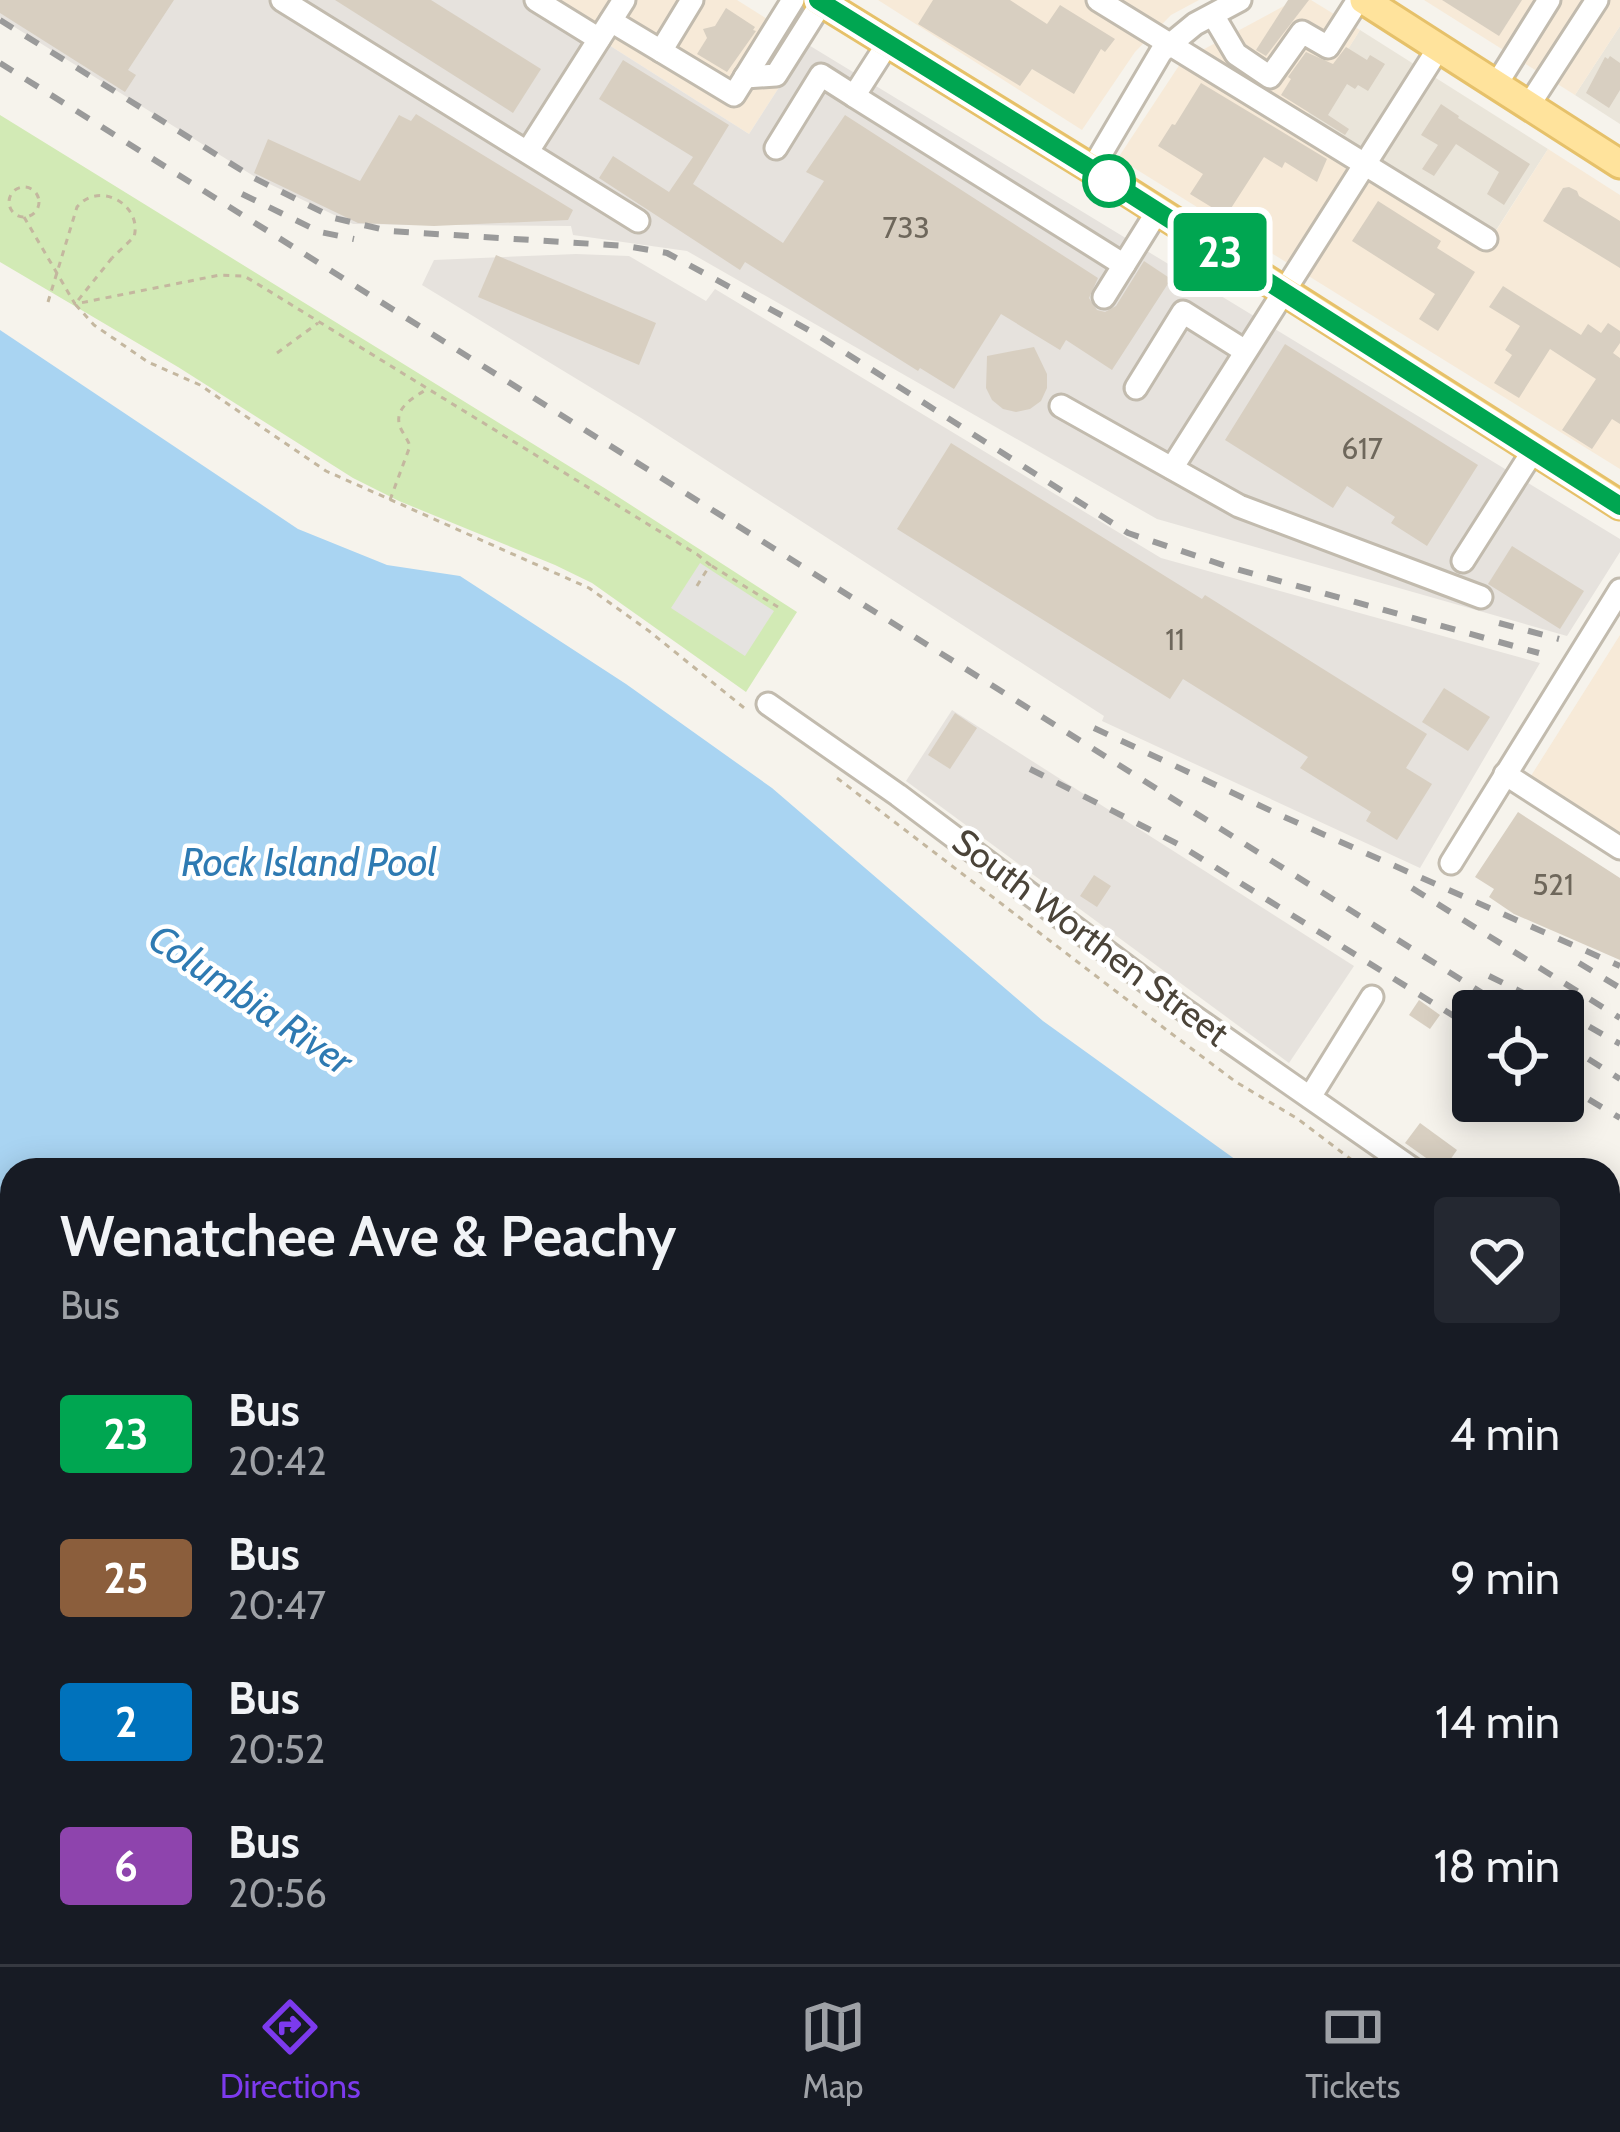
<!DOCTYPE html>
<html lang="en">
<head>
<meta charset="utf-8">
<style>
  :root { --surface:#171b24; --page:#242831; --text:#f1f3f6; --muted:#9ea1a6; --line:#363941; --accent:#7c3aed }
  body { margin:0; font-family:Cabin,sans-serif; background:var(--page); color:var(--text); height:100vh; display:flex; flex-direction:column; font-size:45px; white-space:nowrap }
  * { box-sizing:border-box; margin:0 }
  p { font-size:39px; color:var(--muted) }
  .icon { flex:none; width:66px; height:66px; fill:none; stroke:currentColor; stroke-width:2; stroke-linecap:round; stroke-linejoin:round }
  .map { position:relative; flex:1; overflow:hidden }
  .sheet { position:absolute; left:0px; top:1158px; width:1620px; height:807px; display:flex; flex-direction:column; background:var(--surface); border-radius:36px 36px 0 0; box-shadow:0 6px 30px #0003 }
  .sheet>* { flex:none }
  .badge { padding:0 24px; border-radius:9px; font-size:42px; line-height:78px }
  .controls { position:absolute; left:1452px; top:990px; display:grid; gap:24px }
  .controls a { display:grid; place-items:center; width:132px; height:132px; border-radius:12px; background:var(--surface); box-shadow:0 6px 30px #0003; font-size:60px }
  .map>.badge { position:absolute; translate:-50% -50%; box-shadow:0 0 0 6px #fff }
  .round { display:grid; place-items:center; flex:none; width:126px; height:126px; border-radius:12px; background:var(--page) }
  .overview { display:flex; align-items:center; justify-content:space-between; height:204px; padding:0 60px }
  h1 { font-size:57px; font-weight:600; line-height:90px }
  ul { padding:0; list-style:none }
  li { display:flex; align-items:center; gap:36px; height:144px; padding:0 60px }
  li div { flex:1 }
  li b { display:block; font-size:45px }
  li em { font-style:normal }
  li .badge { min-width:132px; font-weight:700; text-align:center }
  .dock { display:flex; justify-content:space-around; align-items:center; height:168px; border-top:3px solid var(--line); background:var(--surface); font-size:33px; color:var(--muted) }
  .dock a { display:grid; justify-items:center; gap:6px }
  .dock .selected { color:var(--accent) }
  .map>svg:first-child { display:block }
</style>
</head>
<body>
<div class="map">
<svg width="1620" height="1964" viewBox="0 0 1620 1964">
  <rect width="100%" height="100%" fill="#f6f3ec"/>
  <g fill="#eae5da">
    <polygon points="1620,26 1620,124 1575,95"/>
    <polygon points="1360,30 1548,149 1493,235 1305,116"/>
  </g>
  <g fill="#f7ead8">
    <polygon points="538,0 737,0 807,44 749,134"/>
    <polygon points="878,0 1199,0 1171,15 1135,52 1082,130"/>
    <polygon points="1295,0 1311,0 1360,30 1306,117 1494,234 1548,149 1620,195 1620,469 1118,158 1182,61"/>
    <polygon points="1424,0 1620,0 1620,26 1575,95"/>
    <polygon points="1620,635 1620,837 1529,779"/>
    <polygon points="0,1771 12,1783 12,1953 186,1953 197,1964 8,1964 0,1957"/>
  </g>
  <g fill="#e6e2dd">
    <polygon points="0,0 538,0 749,134 807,44 1620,539 1620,552 1567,636 1157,519 687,251 573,235 571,226 353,224 257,178 0,18"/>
    <polygon points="576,254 629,256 706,301 715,289 1161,558 1540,663 1420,868 1102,721 1104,716 641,418 422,285 434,260"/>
    <polygon points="952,710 1354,966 1289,1063 906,781"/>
  </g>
  <g fill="#d2eab5">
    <polygon points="0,115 606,489 797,612 746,692 592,583 555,565 399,501 353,478 178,367 0,262"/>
    <polygon points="0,1579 12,1590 12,1675 0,1663"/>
    <polygon points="283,1953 388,1953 396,1964 294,1964"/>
  </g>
  <polygon fill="#e5e3e0" points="700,563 774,611 745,656 671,608"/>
  <g fill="#a9d4f2">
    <polygon points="0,330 298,529 387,565 460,576 626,684 772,788 1043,1021 1250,1170 12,1170 12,1456 0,1451"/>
    <polygon points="1608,1422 1620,1430 1620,1964 596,1964 591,1953 1608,1953"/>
  </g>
  <g fill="#d8cfc1">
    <polygon points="0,0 174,0 128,70 136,75 125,92 0,13"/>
    <polygon points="335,0 431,0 541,69 513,113"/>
    <polygon points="933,0 1010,0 1047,24 1060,5 1115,39 1105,52 1101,49 1074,94 1032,69 1020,86 918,24"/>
    <polygon points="1288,0 1309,0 1266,56 1256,50"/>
    <polygon points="1442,0 1522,0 1499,36"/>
    <polygon points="726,8 755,27 753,30 756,31 727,72 697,54 707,38 703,29 715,26"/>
    <polygon points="1346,47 1367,60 1370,55 1385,64 1368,91 1358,85 1355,89 1347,84 1328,115 1349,129 1345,135 1281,95 1291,79 1288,77 1306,52 1333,64"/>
    <polygon points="1610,56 1620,63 1620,90 1609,108 1586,93 1605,57 1608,59"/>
    <polygon points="623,60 729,125 693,184 783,243 824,181 806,172 845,115 1098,278 1089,298 1097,310 1105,312 1116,306 1144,261 1171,279 1112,370 1066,340 1060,350 1001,314 954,389 920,368 918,371 745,262 740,270 599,178 613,156 669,192 693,157 599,99"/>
    <polygon points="1201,83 1327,159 1317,182 1285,162 1282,168 1264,157 1226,216 1190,194 1203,174 1158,146 1172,124 1175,125"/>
    <polygon points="1441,104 1459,116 1458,118 1530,164 1504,205 1487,194 1499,172 1456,144 1434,176 1422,169 1438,145 1421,135"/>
    <polygon points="416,114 573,210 568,220 434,226 358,223 254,173 268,139 360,181 399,115 411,121"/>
    <polygon points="1569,187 1577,191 1579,196 1620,221 1620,268 1543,221 1563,188"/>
    <polygon points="1378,201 1441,241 1437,248 1475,272 1438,331 1419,319 1435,294 1352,241"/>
    <polygon points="496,255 656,323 639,365 478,297"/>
    <polygon points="1503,286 1581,335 1588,324 1601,333 1608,323 1620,331 1620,343 1613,353 1620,358 1620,424 1612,419 1592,449 1562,430 1596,379 1550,349 1519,398 1494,383 1512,355 1505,350 1520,326 1489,307"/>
    <polygon points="1285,344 1478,465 1427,546 1391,523 1395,517 1347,486 1333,508 1225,440"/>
    <polygon points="1034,347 1047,374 1047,388 1041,401 1030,409 1016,412 1003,409 992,400 986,388 987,356"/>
    <polygon points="951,443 1202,599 1205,595 1427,734 1406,768 1432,784 1397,840 1366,821 1371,812 1300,768 1308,757 1183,679 1170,699 897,529"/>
    <polygon points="1512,546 1584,591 1560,629 1488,584"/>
    <polygon points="1444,688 1490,717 1468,751 1422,722"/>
    <polygon points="955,713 977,728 950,769 928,755"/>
    <polygon points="1518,812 1620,878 1620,960 1514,914 1489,897 1494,889 1475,877"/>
    <polygon points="1094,875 1111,886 1097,907 1080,896"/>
    <polygon points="1419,1000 1440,1015 1430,1029 1409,1015"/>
    <polygon points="1420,1123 1457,1150 1443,1170 1405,1143"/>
  </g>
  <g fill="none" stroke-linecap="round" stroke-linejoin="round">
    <defs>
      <g id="minor">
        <polyline points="282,0 638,221"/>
        <polyline points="536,0 599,39"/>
        <polyline points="1098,0 1486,239"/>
        <polyline points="1213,15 1236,54 1270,77 1302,32 1328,47 1358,0"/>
        <polyline points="611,21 661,51 692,0"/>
        <polyline points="888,43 854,96 1124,265"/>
        <polyline points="661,51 734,95 793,0"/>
        <polyline points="745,77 776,75 822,2"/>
        <polyline points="1496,85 1549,0"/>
        <polyline points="1529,105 1597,0"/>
        <polyline points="776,148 821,75 854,96"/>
        <polyline points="528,151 624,0"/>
        <polyline points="1092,169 1161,52 1195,24 1240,0"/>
        <polyline points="1104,297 1157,212"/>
        <polyline points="1136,388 1183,312 1245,351"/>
        <polyline points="1061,406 1239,506 1481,597"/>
        <polyline points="1172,468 1438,49"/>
        <polyline points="1463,561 1533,451"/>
        <polyline points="768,704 898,795 1183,1009 1414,1170"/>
        <polyline points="1505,774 1620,848"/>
        <polyline points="1451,863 1620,590"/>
        <polyline points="1310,1097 1372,997"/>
        <polyline points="1608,1306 1620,1316"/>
        <polyline points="0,1932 12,1942"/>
        <polyline points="26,1953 39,1964"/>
      </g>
      <g id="major">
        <polyline points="818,0 1092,169 1620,505"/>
        <polyline points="1364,0 1620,164"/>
      </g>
      <g id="highway">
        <polyline points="0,1693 12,1704"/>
        <polyline points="262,1953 273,1964"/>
      </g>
    </defs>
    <use href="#minor" stroke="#c2bbae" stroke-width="27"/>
    <use href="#major" stroke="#e6c16a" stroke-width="33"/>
    <use href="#highway" stroke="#e0a43c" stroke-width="39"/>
    <g stroke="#c4b79f" stroke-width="3" stroke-dasharray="6 6" stroke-linecap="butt">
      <circle cx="24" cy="202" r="15"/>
      <polyline points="24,217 75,304 220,275 244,276 256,283 698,555 710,565 695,589"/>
      <polyline points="112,258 75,304 94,325 148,362 200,385 326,471 589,588 649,631 748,711"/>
      <polyline points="277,353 318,323"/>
      <path d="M390,500L410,446C408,440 404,435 401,429C392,410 411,399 424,391"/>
      <polyline points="712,566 778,607"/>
      <polyline points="837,778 1164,1028 1236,1082 1298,1119 1365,1170"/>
      <polyline points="1608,1352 1620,1366"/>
      <polyline points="0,1614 12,1626"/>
      <polyline points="375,1953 382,1964"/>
    </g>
    <use href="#minor" stroke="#fff" stroke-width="21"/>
    <use href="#major" stroke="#ffe39c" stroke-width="27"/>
    <use href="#highway" stroke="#ffcf6e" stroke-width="33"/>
    <g stroke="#9a9a9a" stroke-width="6" stroke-dasharray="15 15" stroke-linecap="butt">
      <polyline points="0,20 254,178 334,218 389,231 626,246 667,253 816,334 1128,533 1229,567 1539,653"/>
      <polyline points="0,63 1511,1011"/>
      <polyline points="242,194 320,232 354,239"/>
      <polyline points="1499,623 1559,639"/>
      <polyline points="1094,728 1280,815 1620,966"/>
      <polyline points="1030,769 1178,844 1473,1028"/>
      <polyline points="1412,888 1620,1018"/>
      <polyline points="1579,963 1620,988"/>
      <polyline points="1489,976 1560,1011"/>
      <polyline points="1563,1012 1620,1044"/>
      <polyline points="1563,1043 1620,1079"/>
      <polyline points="1563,1084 1620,1118"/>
    </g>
    <path stroke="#c4b79f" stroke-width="3" stroke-dasharray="6 6" stroke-linecap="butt" d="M48,302L77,207C99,180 143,205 134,237L112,258"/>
  </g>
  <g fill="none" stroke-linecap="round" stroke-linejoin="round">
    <defs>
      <polyline id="line" points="818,0 1091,169 1620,506"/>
    </defs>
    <use href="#line" stroke="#fff" stroke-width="27"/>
    <use href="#line" stroke="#00a651" stroke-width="18"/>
  </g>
  <circle fill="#fff" stroke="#00a651" stroke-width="6" cx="1109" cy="181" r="24"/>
  <g text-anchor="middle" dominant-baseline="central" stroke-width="9" stroke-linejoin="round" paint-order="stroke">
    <g font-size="30" fill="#6e675b">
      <text x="906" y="227">733</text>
      <text x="1362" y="448">617</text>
      <text x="1175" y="639">11</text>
      <text x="1553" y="884">521</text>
    </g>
    <g font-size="36" fill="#4b4439" stroke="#fff">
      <text transform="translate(1091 937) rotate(37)">South Worthen Street</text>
    </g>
    <g font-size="39" font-style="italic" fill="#2e7ab2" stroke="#fff">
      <text x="309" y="862">Rock Island Pool</text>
      <text transform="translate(251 999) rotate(34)">Columbia River</text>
    </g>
  </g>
</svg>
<div class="controls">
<a><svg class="icon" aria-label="locate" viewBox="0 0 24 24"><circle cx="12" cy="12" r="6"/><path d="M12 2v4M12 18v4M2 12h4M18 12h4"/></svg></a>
</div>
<b class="badge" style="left:1220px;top:252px;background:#00a651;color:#fff">23</b>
<section class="sheet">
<div class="overview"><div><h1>Wenatchee Ave &amp; Peachy</h1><p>Bus</p></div><a class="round"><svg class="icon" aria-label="heart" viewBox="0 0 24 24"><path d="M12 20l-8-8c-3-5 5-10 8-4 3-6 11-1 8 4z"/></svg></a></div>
<ul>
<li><span class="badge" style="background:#00a651;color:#fff">23</span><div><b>Bus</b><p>20:42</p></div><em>4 min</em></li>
<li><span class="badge" style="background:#8b5e3c;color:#fff">25</span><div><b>Bus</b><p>20:47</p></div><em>9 min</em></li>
<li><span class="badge" style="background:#0072bc;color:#fff">2</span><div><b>Bus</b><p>20:52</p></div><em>14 min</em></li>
<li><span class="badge" style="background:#8e44ad;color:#fff">6</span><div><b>Bus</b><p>20:56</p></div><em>18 min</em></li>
</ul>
</section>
</div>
<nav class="dock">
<a class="selected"><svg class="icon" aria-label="directions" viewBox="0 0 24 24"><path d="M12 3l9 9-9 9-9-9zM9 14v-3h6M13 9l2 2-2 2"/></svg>Directions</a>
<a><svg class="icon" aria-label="map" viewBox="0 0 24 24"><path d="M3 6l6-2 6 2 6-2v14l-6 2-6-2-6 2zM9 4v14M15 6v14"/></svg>Map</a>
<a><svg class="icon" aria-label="tickets" viewBox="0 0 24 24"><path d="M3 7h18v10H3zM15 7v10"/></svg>Tickets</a>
</nav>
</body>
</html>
